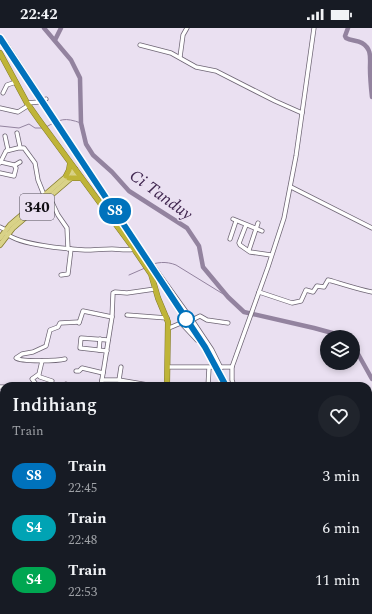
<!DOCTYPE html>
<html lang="en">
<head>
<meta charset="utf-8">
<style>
  :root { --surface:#171b24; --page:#20242c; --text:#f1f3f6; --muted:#9ea1a6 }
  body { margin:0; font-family:Spectral,serif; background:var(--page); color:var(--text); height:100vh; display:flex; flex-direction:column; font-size:15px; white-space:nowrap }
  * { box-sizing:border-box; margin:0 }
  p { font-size:13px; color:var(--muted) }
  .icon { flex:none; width:22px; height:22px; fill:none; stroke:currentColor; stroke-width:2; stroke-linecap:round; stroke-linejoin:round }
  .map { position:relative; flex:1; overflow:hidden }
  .sheet { position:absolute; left:0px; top:354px; width:372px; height:232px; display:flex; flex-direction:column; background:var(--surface); border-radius:12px 12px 0 0; box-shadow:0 2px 6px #0003 }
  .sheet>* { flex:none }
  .badge { padding:0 8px; border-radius:13px; font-size:14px; line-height:26px }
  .tools { position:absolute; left:320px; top:302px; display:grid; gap:8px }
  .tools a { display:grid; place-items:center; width:40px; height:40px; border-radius:50%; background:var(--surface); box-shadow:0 2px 6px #0003; font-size:20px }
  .map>.badge { position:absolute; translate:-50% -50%; box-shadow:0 0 0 2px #fff }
  .round { display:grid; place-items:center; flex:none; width:42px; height:42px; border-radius:21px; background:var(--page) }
  .overview { display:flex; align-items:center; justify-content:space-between; height:68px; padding:0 12px }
  h1 { font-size:19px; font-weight:600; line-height:30px }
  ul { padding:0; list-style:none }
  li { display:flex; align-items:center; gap:12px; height:52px; padding:0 12px }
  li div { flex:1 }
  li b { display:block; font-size:15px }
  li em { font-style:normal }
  li .badge { min-width:44px; font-weight:700; text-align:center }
  .status { display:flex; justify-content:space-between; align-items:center; height:28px; padding:0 20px; background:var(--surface); direction:ltr }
  .status svg { height:11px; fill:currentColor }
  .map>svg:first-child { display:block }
</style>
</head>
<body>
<div class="status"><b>22:42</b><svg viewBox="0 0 49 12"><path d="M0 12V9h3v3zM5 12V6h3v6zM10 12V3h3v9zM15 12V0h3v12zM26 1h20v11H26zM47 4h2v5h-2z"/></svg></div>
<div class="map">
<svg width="372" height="586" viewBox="0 0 372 586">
  <rect width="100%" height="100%" fill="#eae0f1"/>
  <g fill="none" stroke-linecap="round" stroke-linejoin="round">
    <g stroke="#93839f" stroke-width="1">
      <polyline points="0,98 19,100 29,96 35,100 43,100"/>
      <path d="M46,99C61,91 64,89 81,95"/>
      <path d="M147,238C157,234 166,233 176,237L228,269"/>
      <polyline points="129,247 145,240"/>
    </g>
    <g stroke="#93839f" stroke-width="4.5">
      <polyline points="44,0 71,32 80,50 81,95 86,116 93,127 112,144 129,163 187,200 199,218 203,239 228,269 244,284 314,300 336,306 341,309"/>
      <path d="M348,0L345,8L346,10C351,13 357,12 362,15C372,21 370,30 370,40C370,50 371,60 372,69"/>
      <polyline points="55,12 61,0"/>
      <polyline points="353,317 372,351"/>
    </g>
    <defs>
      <g id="minor">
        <polyline points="7,17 43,72"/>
        <polyline points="140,17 171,25 196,39 216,43 275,73 302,85"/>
        <polyline points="180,29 183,7 187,0"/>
        <polyline points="3,65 7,57 16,54"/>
        <polyline points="27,75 39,74 46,71"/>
        <polyline points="0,80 18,84 29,77"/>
        <polyline points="17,105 20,119"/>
        <polyline points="5,108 8,122"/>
        <polyline points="0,135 6,123 18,120 24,120 35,135 38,152 44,167"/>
        <polyline points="15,137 20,134"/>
        <polyline points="0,145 14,148 16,140 14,137 1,134"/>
        <polyline points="291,159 372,200"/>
        <polyline points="49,168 58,187 67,200 68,221"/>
        <polyline points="233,191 262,203"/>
        <polyline points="246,197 239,215 240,217 250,224 271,227"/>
        <polyline points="0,199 6,202"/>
        <path d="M7,206C20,217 67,221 85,222C94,222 103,221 112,221C120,221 126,223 134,221"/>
        <polyline points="230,211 236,193"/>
        <polyline points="249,222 258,195"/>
        <polyline points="152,244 151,241 154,239 192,292"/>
        <polyline points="61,247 68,246 71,221"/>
        <path d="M259,264L292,275L301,273L306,262L313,264L317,258L324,259L328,252C343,256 357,261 372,264"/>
        <polyline points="127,287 167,290"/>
        <polyline points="79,295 83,283 112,289"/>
        <polyline points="169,300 181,295 197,312"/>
        <polyline points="99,322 100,311"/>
        <polyline points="107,323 80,320 81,310 108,312"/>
        <path d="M65,331C58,333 21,334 16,330L22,326L33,324L46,318L50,302L58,299L60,295L79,294"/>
        <polyline points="168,339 232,339 268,239 284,190 296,128 314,0"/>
        <polyline points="232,339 232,352 234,358"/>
        <polyline points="221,340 212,322 192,292 200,288 207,292 228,295"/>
        <polyline points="76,343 79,343 82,340 103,345"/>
        <polyline points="38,347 40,349 52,353"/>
        <polyline points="102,352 119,352 154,358"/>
        <polyline points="119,352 121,339"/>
        <polyline points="36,356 32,351 39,346 42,333"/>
        <polyline points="66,356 72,358"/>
        <polyline points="101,358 112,289 113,265 115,264 127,265 155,261"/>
        <polyline points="208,358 209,340"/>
        <polyline points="0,359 4,359"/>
        <polyline points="368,394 369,388"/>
        <polyline points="368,494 372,495"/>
        <polyline points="0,509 4,509"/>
        <polyline points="0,562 4,565"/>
        <polyline points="34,582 41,586"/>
        <polyline points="204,582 205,586"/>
        <polyline points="78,586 79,582"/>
      </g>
      <g id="major">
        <polyline points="0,210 10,197 75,141"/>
        <polyline points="0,217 13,200 77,145"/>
      </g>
      <g id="highway">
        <polyline points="0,25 27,75 39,92 134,221 151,246 158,270 168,294 167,358"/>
        <polyline points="66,148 69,142 70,136"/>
        <polyline points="69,150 81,150"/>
        <polyline points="159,586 159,582"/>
      </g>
    </defs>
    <use href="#minor" stroke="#6e6574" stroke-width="5"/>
    <use href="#major" stroke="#827a2b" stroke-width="6"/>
    <use href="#highway" stroke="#827a2b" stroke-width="6"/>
    <use href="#minor" stroke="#fff" stroke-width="3.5"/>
    <use href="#major" stroke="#d9d288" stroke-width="4.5"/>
    <use href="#highway" stroke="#bfb438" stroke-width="5"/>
    <g stroke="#817a86" stroke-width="1" stroke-dasharray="5 5" stroke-linecap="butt">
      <polyline points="0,10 205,319 226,358"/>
      <polyline points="271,582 272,586"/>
    </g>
  </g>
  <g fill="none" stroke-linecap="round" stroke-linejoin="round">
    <defs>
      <polyline id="line" points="0,10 205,319 226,358"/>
    </defs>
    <use href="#line" stroke="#fff" stroke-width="9"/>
    <use href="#line" stroke="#0072bc" stroke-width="6"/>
  </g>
  <circle fill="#fff" stroke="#0072bc" stroke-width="2" cx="186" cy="291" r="8"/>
  <g text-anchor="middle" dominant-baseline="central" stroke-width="3" stroke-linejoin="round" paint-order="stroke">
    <rect fill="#eae0f1" stroke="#514c56" stroke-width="1" x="20" y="166" width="34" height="26" rx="3"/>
    <g font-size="15" font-weight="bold" fill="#100d13">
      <text x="37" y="179">340</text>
    </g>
    <g font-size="17" font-style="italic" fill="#40264f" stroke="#eae0f1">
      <text transform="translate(161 167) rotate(36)">Ci Tanduy</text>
    </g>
  </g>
</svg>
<div class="tools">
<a><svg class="icon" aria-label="layers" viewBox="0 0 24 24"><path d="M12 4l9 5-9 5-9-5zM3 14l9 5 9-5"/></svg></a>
</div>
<b class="badge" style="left:115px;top:183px;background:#0072bc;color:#fff">S8</b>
<section class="sheet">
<div class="overview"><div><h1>Indihiang</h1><p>Train</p></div><a class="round"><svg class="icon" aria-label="heart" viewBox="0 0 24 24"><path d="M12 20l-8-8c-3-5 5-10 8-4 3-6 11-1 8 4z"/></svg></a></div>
<ul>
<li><span class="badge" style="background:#0072bc;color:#fff">S8</span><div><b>Train</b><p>22:45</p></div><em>3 min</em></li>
<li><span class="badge" style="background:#00a3b4;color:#fff">S4</span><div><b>Train</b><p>22:48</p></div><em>6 min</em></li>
<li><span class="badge" style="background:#00a651;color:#fff">S4</span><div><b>Train</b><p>22:53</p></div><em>11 min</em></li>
</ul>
</section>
</div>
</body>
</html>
